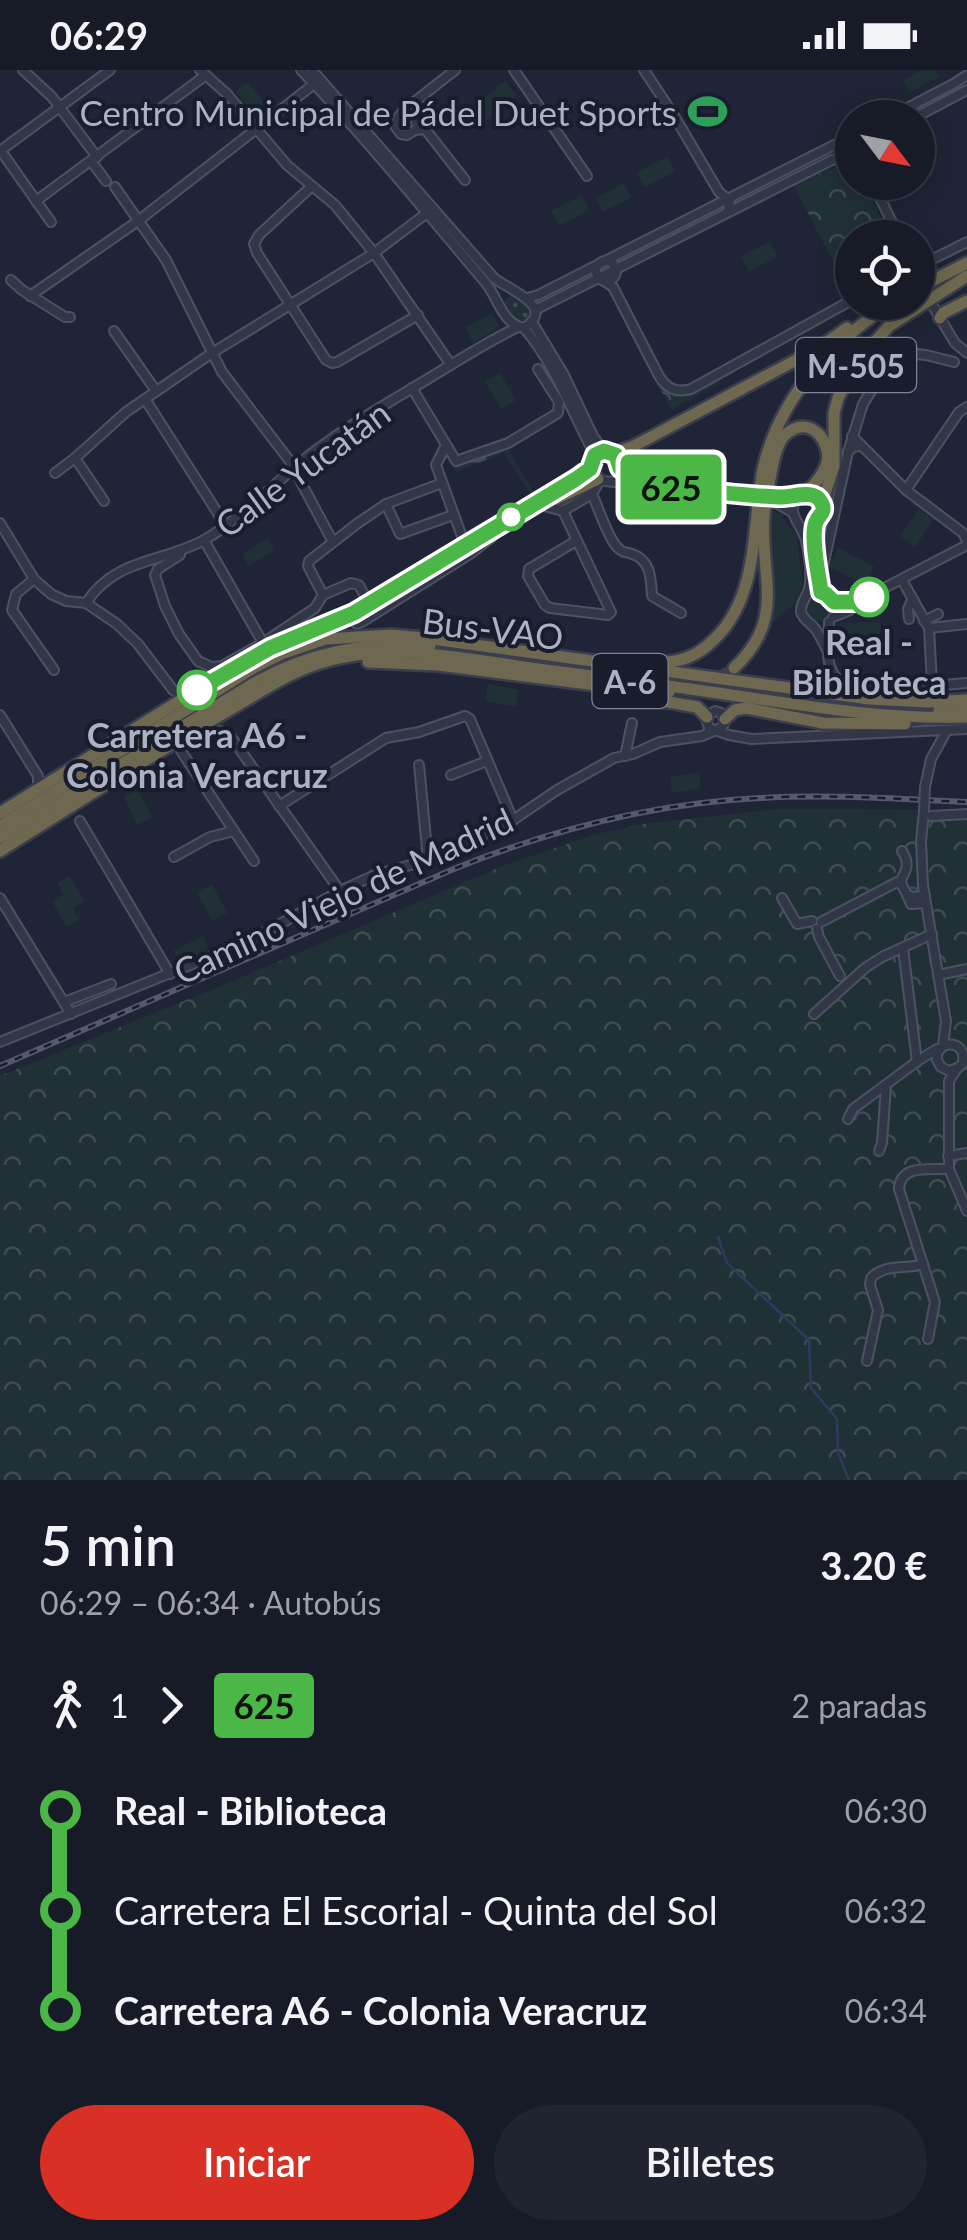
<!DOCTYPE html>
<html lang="es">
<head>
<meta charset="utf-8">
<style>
  :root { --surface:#171b28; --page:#202430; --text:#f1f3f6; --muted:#9ea1a8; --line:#363945; --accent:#d93025 }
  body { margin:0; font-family:Lato,sans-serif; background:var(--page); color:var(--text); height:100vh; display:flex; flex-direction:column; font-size:38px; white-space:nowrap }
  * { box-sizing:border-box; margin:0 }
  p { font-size:32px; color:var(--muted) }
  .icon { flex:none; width:55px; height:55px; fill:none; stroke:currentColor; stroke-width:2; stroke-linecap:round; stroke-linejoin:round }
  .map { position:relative; height:1410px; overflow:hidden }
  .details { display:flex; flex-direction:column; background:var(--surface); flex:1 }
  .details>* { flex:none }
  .badge { padding:0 20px; border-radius:8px; font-size:35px; line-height:65px }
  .needle { width:65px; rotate:122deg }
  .buttons { position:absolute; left:835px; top:30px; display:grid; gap:20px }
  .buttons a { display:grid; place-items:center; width:100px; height:100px; border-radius:50%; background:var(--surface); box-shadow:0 5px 25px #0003,0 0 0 2px var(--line); font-size:50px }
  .map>.badge { position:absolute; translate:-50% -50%; box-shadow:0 0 0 5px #fff }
  .legs { display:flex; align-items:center; gap:15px; height:110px; padding:0 40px; font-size:32px }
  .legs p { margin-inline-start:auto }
  .headline { display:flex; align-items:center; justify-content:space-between; height:170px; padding:0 40px }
  h1 { font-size:55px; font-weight:600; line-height:75px }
  .button { display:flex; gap:20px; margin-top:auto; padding:20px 40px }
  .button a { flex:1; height:115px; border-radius:60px; background:var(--accent); color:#fff; font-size:40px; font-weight:600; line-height:115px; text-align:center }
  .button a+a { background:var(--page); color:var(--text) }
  ul { padding:0 40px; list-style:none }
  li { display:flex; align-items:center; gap:35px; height:100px; font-size:38px }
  li i { display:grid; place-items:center; width:15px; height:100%; margin:0 12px; background:currentColor }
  li i::after { content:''; width:25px; height:25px; margin:-12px; border:8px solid; border-radius:50%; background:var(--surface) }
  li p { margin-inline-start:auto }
  li:first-child i { background:linear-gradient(#0000 50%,currentColor 0) }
  li:last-child i { background:linear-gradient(currentColor 50%,#0000 0) }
  .status { display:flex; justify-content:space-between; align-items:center; height:70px; padding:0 50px; background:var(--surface); direction:ltr }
  .status svg { height:28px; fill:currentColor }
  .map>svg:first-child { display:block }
</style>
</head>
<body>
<div class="status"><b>06:29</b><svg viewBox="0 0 49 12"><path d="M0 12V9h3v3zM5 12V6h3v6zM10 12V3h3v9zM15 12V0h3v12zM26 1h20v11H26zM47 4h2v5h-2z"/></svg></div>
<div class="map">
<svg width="967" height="1410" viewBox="0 0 967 1410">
  <defs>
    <pattern id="forest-firs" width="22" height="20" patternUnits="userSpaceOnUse" patternTransform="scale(2.5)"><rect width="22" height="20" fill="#213037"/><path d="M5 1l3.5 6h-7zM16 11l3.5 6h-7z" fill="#3f4c52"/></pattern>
    <pattern id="park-crowns" width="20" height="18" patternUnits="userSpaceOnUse" patternTransform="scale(2.5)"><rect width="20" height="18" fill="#213037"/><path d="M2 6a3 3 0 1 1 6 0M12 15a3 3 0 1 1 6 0" fill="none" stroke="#3f4c52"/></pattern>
    <pattern id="garden-dots" width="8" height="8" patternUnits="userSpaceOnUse" patternTransform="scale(2.5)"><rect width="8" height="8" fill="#213037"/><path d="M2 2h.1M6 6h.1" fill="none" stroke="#3f4c52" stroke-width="1.8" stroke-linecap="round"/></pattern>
  </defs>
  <rect width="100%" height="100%" fill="#1f2436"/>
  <g fill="#213037">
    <polygon points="921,0 935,0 939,7 910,22 903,10"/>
    <polygon points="505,11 517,25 487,51 474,36"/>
    <polygon points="248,12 268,37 256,47 236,21"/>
    <polygon points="668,86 675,102 644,117 637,102"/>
    <polygon points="624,113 632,127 603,142 595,128"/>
    <polygon points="582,125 589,140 559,156 551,141"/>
    <polygon points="770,172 778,187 749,201 741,186"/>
    <polygon points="492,243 500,257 473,273 465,257"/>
    <polygon points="500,303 516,330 501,340 485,311"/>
    <polygon points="769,439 780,444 797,467 803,516 795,534 770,554 774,532"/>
    <polygon points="919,439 934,449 915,477 900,466"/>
    <polygon points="267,468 275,480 249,496 242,484"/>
    <polygon points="838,478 874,496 865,514 828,497"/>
    <circle cx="818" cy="539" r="12"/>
    <polygon points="880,552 881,573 841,575 840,553"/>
    <polygon points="488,614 519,620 516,637 485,631"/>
    <polygon points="699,702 701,718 672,723 670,707"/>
    <polygon points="138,720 152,747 137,755 124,726"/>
    <polygon points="69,806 85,831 73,839 79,850 67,857 52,831 64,824 57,813"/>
    <polygon points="212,814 227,843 212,851 197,822"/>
    <polygon points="203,866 208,877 206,878 208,883 181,894 173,881"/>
  </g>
  <polygon fill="url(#forest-firs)" points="506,375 537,428 533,428 504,383 456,402 453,396"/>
  <g fill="url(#park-crowns)">
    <polygon points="839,95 852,101 852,112 863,113 891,167 852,168 852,220 849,222 794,116"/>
    <path d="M719,310L721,312L671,340L657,313C662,315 666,320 670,322C686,331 705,317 719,310Z"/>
    <polygon points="778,739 967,740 967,1410 0,1410 0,1006 228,913 500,797 593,765 642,754"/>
  </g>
  <path fill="url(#garden-dots)" d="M511,225C520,226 529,237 529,246L525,251H518L506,238L505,230Z"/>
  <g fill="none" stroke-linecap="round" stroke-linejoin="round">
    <polyline stroke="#303a5c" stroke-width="2.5" points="718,1167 727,1193 809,1270 811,1318 837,1349 838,1383 849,1410"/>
    <g stroke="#3b4052" stroke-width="11" stroke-dasharray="11 5.5" stroke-linecap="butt">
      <polyline points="321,569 359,547"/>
      <polyline points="274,596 301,581"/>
      <polyline points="688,619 712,611 734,598"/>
    </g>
    <defs>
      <g id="minor">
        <polyline points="23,0 52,27 97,87"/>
        <polyline points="200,0 227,24 287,95 335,135 374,183 451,295"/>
        <path d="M301,0C366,68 425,141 485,212C498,227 502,254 524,258C556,296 571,341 595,385"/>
        <path d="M312,0L494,208C507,219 558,236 524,258"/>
        <polyline points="514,0 587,106"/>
        <polyline points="644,0 673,44 719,122 730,131 728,141"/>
        <polyline points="398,48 404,40 455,0"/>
        <polyline points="398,48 395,56 401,64 407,65 415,60 425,59"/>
        <polyline points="888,48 955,13 967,5"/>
        <polyline points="914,48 967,20"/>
        <polyline points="416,52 425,59 465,110"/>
        <polyline points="0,81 110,0"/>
        <polyline points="1,81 51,152"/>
        <polyline points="850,90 852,92"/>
        <polyline points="91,91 106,111"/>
        <polyline points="872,112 900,168"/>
        <polyline points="312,116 259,165 254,174 257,183 326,290 332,293 337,292 418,245"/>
        <polyline points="115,117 166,190 222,302 289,390 333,472"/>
        <polyline points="36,131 206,5"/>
        <polyline points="918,191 922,193 923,198 918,203"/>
        <circle cx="606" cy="201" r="10"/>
        <polyline points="923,198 931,190 967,172"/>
        <polyline points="11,210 22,220 65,247 70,247"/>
        <path d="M604,211L613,217L659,306C667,319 676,323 691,319L852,230"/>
        <polyline points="30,226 138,151 314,14"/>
        <polyline points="527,228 538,225 840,72 847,64 852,63"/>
        <polyline points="931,233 955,273 967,283"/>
        <polyline points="535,240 832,90 845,88"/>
        <polyline points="532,252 563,303 593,366 604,381"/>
        <polyline points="114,261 156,321"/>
        <polyline points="412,318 456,391 508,373 558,343 559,332 538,299"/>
        <polyline points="145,329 226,456"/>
        <polyline points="852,366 906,420 963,463 966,469"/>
        <polyline points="446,375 436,395 465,475"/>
        <polyline points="848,382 863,334 895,282 926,285 954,292"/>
        <polyline points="75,388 104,431"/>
        <polyline points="55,403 75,388 126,342 212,283 374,183 427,143"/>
        <path d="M600,410L592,424C599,439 607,466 617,477C624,484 624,481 632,484C651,490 651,509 652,526L681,543"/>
        <path d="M646,414C638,410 627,407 622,399C618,392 619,388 612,382H599L592,389V403L598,409L604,411L738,424"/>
        <polyline points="906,420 959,342 967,337"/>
        <polyline points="386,434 400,464 453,445"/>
        <polyline points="544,436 563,441 592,424"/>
        <polyline points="563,441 611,542 608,545 550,538 545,535 528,506 529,499 576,471"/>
        <polyline points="0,453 34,509 51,524 66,531 86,533 117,554 138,574 173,620 180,623 188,622"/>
        <polyline points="204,470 263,573"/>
        <polyline points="180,481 180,485 158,499 155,505 165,536 179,564 198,591 211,597 222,596 263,573 315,538 323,525 351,513 359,515 369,534"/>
        <polyline points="821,506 848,382 853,377 861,376"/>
        <polyline points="34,509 16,524 12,540 54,600"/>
        <polyline points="902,510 929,558 932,614"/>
        <path d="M821,522C819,504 811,473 816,456C820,442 829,442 817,427L806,423L797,427C785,445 802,453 806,471C809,485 812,505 809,519C807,527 800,533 801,542C803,550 812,554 816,560C821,567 824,575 828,582"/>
        <polyline points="323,525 308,496 309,491 358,453 386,434 442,413"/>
        <polyline points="834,532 856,531 867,527 967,475"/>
        <path d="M86,533C115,488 162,493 204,470C243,448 275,412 311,384C347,356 386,334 426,310C456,292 486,272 518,257"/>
        <polyline points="354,543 351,550 357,554 362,552 470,484 492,467"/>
        <polyline points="833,547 848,541 860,533"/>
        <polyline points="909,549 908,539 912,530"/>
        <polyline points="924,551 938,544"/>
        <path d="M829,552C829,569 824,592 835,606C848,622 945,615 967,613"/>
        <polyline points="929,558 967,554"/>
        <polyline points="0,645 38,706 38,719"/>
        <polyline points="717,660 723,656 725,649 721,643 715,641 709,644 706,649 709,658 729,665 752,669 967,659"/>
        <polyline points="213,663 221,661 231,667 340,821"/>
        <polyline points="181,681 254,791"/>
        <polyline points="625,686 632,653"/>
        <polyline points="419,695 428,790"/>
        <polyline points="451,705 487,691"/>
        <polyline points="925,717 931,689 947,660"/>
        <polyline points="279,736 386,668 419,662 465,646 470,649 513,750"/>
        <polyline points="924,742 921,771 923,816 946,951 943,976 937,983 937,990 941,997 949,1001 958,998 967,989"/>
        <polyline points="931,746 967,744"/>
        <polyline points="80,751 170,904"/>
        <polyline points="174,787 210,767 234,761"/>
        <path d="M900,812C907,799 910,794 902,781"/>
        <polyline points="925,825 914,827 907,825 911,834 926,833"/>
        <polyline points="0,828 71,944"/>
        <polyline points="782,828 797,854 812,851"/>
        <polyline points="821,852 897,812 902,815 907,825"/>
        <polyline points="817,859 819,867 840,906"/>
        <polyline points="903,878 917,992"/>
        <polyline points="938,905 967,899"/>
        <polyline points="64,932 111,914"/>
        <polyline points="814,944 865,898 882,887 932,864"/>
        <polyline points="0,972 222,882 260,865 340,821 375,805 428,790 464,774 513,750 557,720 614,688 633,684 660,672 702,666 716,660"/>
        <path d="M943,976C956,971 965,979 963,993"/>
        <polyline points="956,1000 949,1011 949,1099 967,1141"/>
        <polyline points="848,1049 853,1039 919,990 937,979"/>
        <polyline points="879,1081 882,1073 886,1016"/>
        <polyline points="948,1086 967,1083"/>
        <path d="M928,1269L935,1232L899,1119C900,1094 930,1100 949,1099"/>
        <path d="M867,1291L878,1240L870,1215L871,1208C885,1193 905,1200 923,1194"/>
      </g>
      <g id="highway">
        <polyline points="918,218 967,193"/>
        <polyline points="940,248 943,243 967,231"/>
        <polyline points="613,383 632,377 817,279 847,258"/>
        <polyline points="556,429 598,409"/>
        <polyline points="822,433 834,396 834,343 838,328 859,290 889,256 967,206"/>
        <polyline points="368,592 438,595 652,622 669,622"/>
        <path d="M659,592C677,593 694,587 708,575C757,535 752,468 761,411C763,394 769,376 776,360C800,306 844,263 894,232"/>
        <path d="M734,598C787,548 760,508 764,447C765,435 767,421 770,409C773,394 776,369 790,361C812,347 831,372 827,392C824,404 815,414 806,423"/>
        <polyline points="645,628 697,637 707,647"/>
        <polyline points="939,640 967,639"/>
        <polyline points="725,649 735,640 746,638 823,653 905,654"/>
        <polyline points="0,743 237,595 279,573 354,543 590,399"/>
        <polyline points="0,756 250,600 281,584 325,569 391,565 425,568 869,629 928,632 967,630"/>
        <path d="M0,768L256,612C312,581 367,572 430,576"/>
        <path d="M0,781C75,734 150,686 226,642C256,625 287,603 320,593C390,571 467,589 538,599C598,607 658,614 718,623C801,635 883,650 967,647"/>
      </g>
    </defs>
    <use href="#minor" stroke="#4d5162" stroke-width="12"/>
    <use href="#highway" stroke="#3a3e4e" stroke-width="16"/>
    <use href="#minor" stroke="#323747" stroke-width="8"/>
    <use href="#highway" stroke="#6d684f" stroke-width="11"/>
    <defs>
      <path id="rail" d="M0,996L456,798C554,759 655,733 760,728C829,724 898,729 967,732"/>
    </defs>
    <use href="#rail" stroke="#545a6e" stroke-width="6"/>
    <use href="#rail" stroke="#181c2b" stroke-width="2.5" stroke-dasharray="8" stroke-linecap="butt"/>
    <defs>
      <g id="minor-bridge">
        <polyline points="738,424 797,427"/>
        <polyline points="762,430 778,434 792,442"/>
        <polyline points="924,742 925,717"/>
      </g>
    </defs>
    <use href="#minor-bridge" stroke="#4d5162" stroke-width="12" stroke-linecap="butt"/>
    <use href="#minor-bridge" stroke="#323747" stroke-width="8"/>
  </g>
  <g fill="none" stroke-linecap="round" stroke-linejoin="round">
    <defs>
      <path id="line-1" d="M197,620L270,578L354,543L576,409L590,399L595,385L604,381L616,385L620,398L631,407L646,414C690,419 734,425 778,427C792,428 814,418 821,432C827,442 819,444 816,452C810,467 819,506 821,522L826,524L834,532H856L869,527"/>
    </defs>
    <use href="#line-1" stroke="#fff" stroke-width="22"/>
    <use href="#line-1" stroke="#4ab747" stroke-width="15"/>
  </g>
  <defs>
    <symbol id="stadium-bare" viewBox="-9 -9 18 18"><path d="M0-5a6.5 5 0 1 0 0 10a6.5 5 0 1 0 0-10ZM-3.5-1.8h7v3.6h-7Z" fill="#2e9e5b" stroke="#181c2b" stroke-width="2.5" paint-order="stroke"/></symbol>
  </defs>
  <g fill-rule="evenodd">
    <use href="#stadium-bare" x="680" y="14" width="55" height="55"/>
  </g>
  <g fill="#fff" stroke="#4ab747" stroke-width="5">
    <circle cx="511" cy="447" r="12"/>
    <circle cx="869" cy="527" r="18"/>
    <circle cx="197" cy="620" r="18"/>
  </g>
  <g text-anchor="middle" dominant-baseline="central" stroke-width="8" stroke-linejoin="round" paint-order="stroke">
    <g fill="#181c2b" stroke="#808496" stroke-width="2.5">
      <rect x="796" y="268" width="120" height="54" rx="8"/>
      <rect x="592.5" y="584" width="75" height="54" rx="8"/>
    </g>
    <g font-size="32" font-weight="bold" fill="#acb1c4">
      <text x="856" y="295">M-505</text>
      <text x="630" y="611">A-6</text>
    </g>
    <g font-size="35" fill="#acb1c4" stroke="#181c2b" text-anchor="end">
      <text x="677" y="42">Centro Municipal de Pádel Duet Sports</text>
    </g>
    <g font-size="35" fill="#acb1c4" stroke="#181c2b">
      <text transform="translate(302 398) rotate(-36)">Calle Yucatán</text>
      <text transform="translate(493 558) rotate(7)">Bus-VAO</text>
      <text transform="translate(343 825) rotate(-25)">Camino Viejo de Madrid</text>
    </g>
    <g font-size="35" font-weight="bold" fill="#acb1c4" stroke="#181c2b">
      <text x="869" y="571">Real -<tspan x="869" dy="40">Biblioteca</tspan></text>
      <text x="197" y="664">Carretera A6 -<tspan x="197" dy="40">Colonia Veracruz</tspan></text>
    </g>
  </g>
</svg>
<div class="buttons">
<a><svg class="needle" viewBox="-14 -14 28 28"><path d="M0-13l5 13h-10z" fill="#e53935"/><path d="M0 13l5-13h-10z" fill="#9ea1a8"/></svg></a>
<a><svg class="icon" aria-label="locate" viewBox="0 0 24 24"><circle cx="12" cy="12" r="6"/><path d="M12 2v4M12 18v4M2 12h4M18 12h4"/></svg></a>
</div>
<b class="badge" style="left:671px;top:417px;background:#4ab747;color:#111">625</b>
</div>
<section class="details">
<div class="headline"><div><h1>5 min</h1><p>06:29 – 06:34 · Autobús</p></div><b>3.20 €</b></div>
<div class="legs"><svg class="icon" aria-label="walk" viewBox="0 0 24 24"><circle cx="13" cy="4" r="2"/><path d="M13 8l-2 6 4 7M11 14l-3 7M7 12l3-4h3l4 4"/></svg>1<svg class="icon" aria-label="forward" viewBox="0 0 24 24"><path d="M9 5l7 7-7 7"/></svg><b class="badge" style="background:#4ab747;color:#111">625</b><p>2 paradas</p></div>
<ul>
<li><i style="color:#4ab747"></i><b>Real - Biblioteca</b><p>06:30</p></li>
<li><i style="color:#4ab747"></i><span>Carretera El Escorial - Quinta del Sol</span><p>06:32</p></li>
<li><i style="color:#4ab747"></i><b>Carretera A6 - Colonia Veracruz</b><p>06:34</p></li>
</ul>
<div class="button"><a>Iniciar</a><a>Billetes</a></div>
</section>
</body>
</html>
